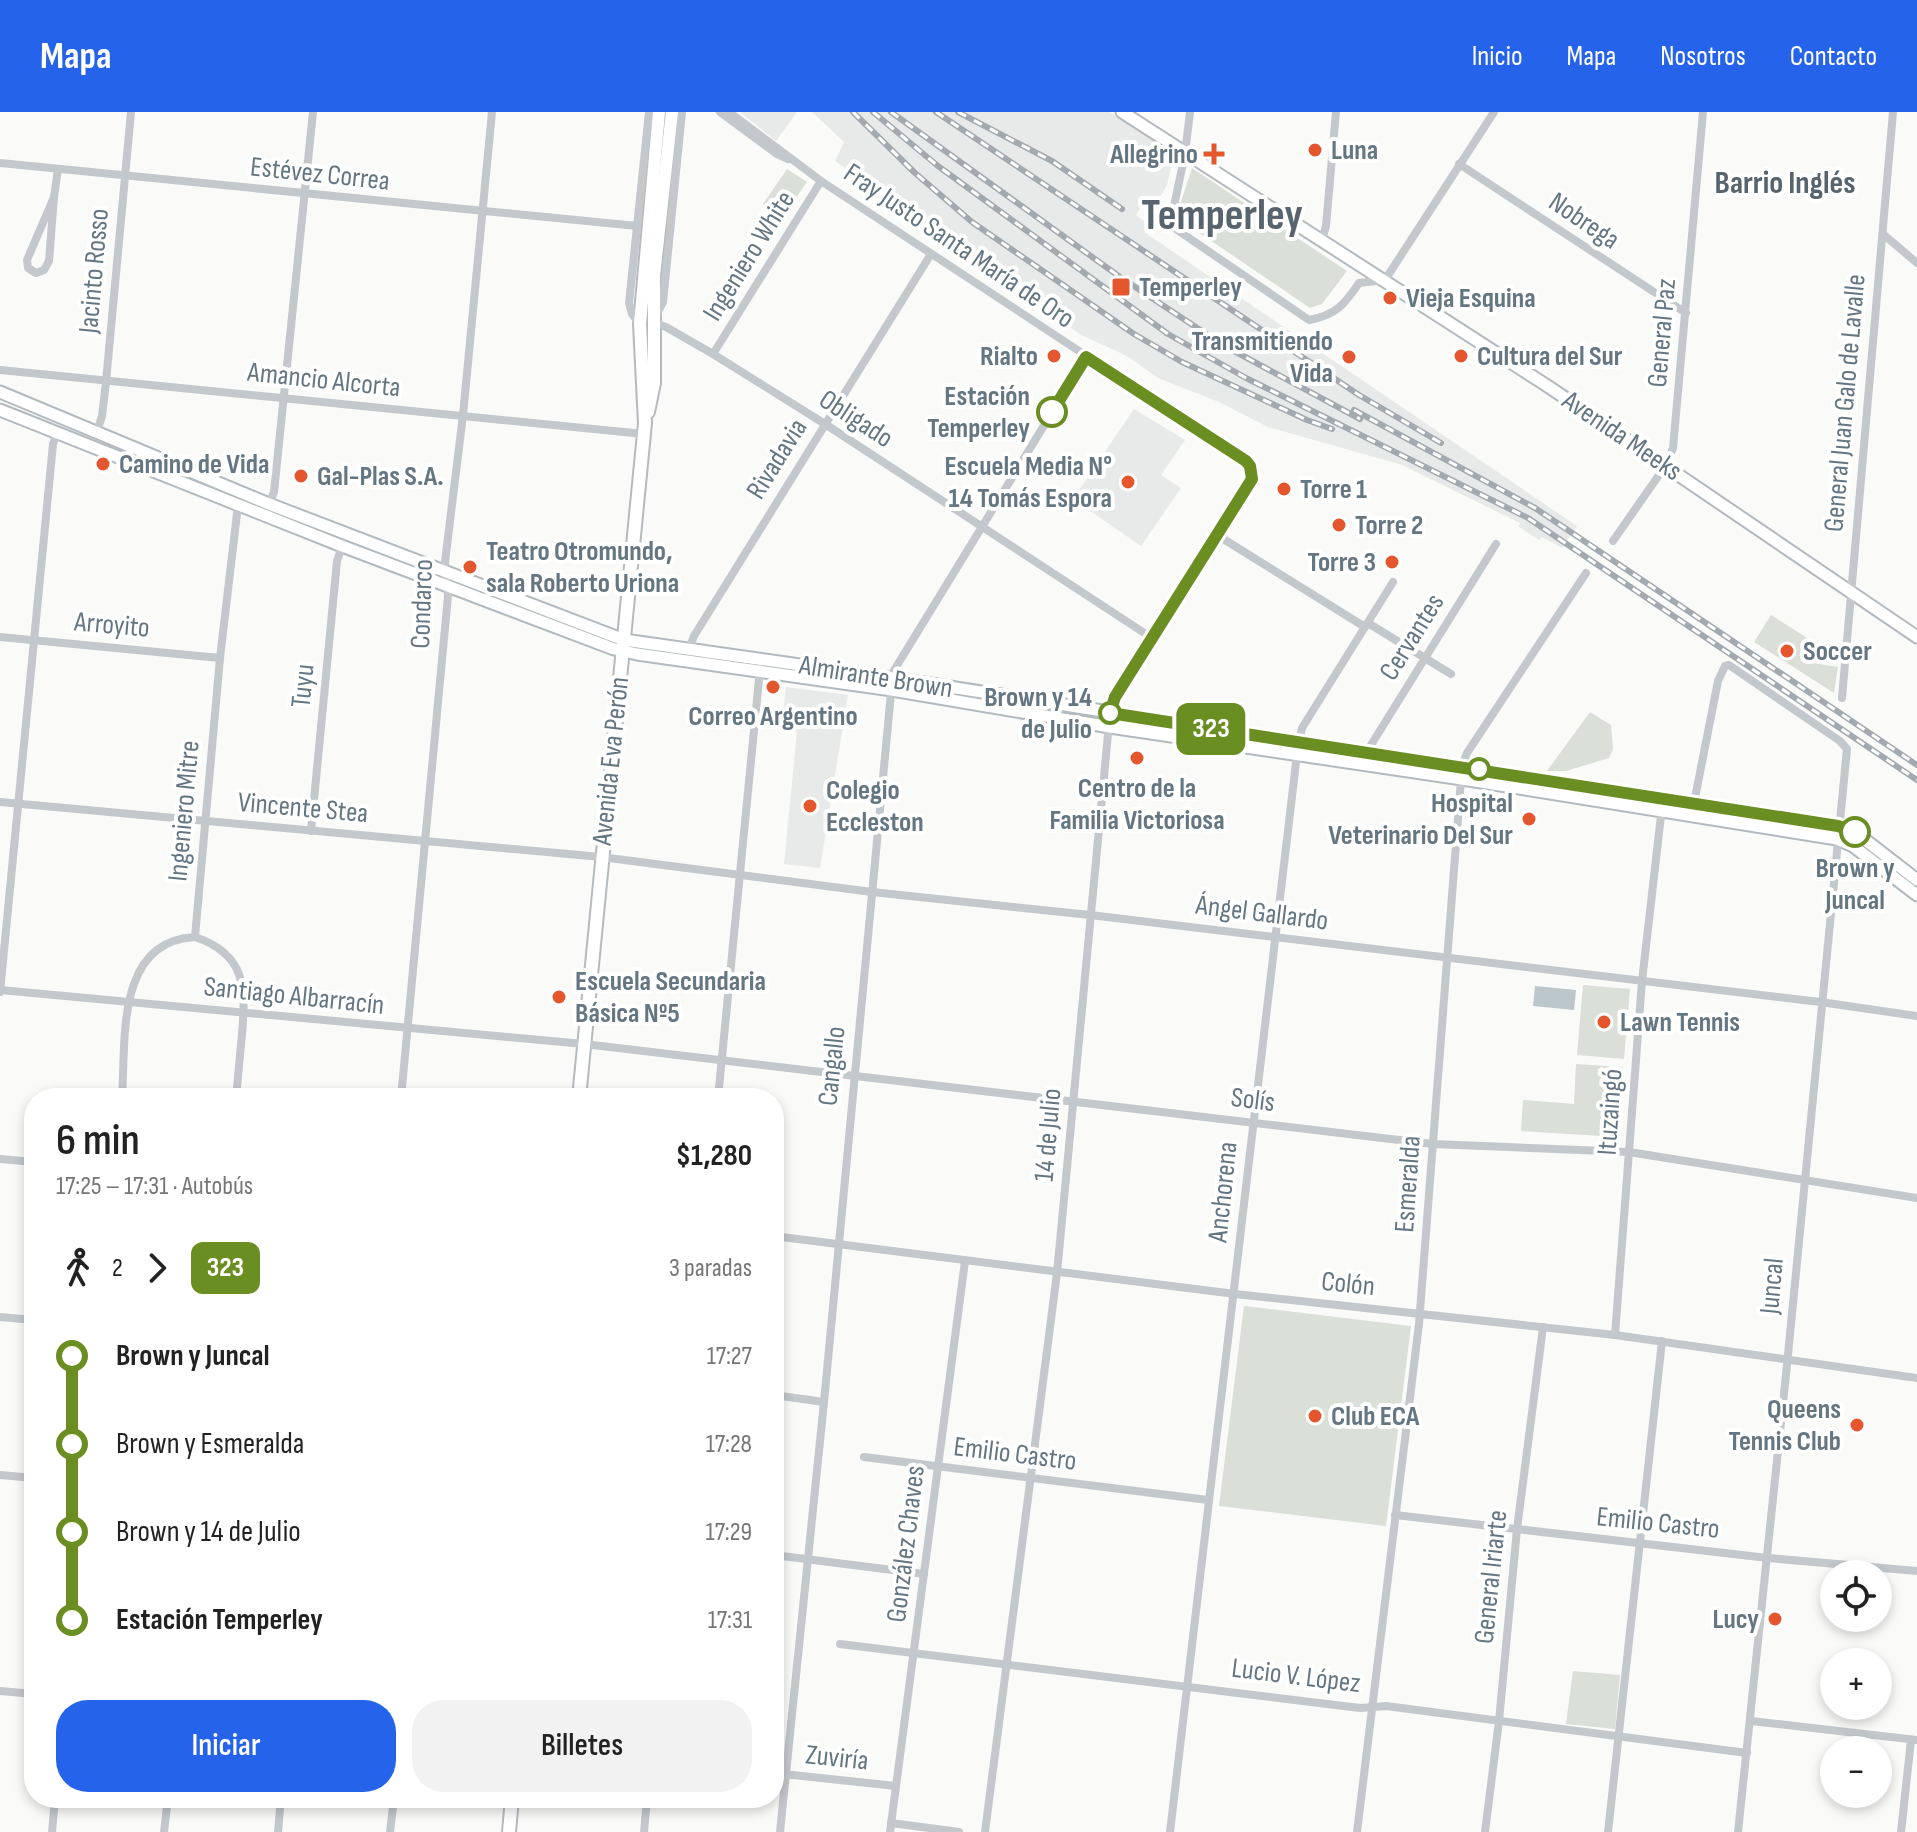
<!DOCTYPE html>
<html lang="es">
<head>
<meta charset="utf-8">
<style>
  :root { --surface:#fff; --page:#f2f2f2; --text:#222; --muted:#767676; --accent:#2563eb }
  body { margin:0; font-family:"Sofia Sans Condensed",sans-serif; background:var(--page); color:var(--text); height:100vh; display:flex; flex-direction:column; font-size:30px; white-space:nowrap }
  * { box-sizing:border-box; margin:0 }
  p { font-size:26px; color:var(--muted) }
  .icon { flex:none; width:44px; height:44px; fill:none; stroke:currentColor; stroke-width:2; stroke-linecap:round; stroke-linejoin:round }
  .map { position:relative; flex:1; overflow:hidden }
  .drawer { position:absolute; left:24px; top:976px; width:760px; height:720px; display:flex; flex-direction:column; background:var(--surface); border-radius:32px; box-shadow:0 4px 12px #0003 }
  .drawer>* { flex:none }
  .badge { padding:0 16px; border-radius:12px; font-size:28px; line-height:52px }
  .controls { position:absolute; left:1820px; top:1448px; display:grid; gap:16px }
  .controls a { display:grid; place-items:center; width:72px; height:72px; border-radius:50%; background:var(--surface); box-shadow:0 4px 12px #0003; font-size:40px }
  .map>.badge { position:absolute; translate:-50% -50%; box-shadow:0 0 0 4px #fff }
  .legs { display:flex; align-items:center; gap:12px; height:88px; padding:0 32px; font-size:26px }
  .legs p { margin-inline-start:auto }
  .head { display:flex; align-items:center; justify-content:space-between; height:136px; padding:0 32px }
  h1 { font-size:44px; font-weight:600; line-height:60px }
  .button { display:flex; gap:16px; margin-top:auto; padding:16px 32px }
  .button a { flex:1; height:92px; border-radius:32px; background:var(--accent); color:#fff; font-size:32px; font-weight:600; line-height:92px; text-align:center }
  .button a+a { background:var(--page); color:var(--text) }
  ul { padding:0 32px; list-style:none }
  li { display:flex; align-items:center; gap:28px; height:88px; font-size:30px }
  li i { display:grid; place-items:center; width:12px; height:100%; margin:0 10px; background:currentColor }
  li i::after { content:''; width:20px; height:20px; margin:-10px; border:6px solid; border-radius:50%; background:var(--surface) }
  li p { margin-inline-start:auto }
  li:first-child i { background:linear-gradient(#0000 50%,currentColor 0) }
  li:last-child i { background:linear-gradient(currentColor 50%,#0000 0) }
  header { display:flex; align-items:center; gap:48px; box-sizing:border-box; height:112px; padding:0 40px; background:var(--accent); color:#fff }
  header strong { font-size:38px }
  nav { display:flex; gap:44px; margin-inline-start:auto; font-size:28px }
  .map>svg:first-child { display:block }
</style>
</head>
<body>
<header>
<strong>Mapa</strong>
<nav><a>Inicio</a><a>Mapa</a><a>Nosotros</a><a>Contacto</a></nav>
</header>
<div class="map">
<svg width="1917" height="1720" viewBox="0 0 1917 1720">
  <rect width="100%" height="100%" fill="#fafaf8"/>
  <g fill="#e8e9e9">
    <polygon points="740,0 797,0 776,29"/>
    <polygon points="812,0 1110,0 1174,42 1167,73 1159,87 1164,91 1157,102 1154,101 1152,104 1141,95 1136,103 1149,113 1144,120 1577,414 1562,436 1542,425 1539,428 1519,415 1520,411 1402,353 1268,315 1219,290 1158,266 1127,244 1081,223 835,49 844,30"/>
    <polygon points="1134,297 1185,328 1161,363 1181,376 1141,434 1073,387"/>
    <polygon points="786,575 848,583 820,756 784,752 797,620 781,617"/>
  </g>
  <g fill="#dadfd7">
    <polygon points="1192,56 1347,159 1322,192 1310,196 1176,105"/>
    <polygon points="787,57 807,70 782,106 763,92"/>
    <polygon points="1771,503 1812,529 1800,549 1838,555 1834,581 1754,530"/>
    <polygon points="1590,600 1611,613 1613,637 1609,646 1566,659 1547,659"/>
    <polygon points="1583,873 1630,877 1624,947 1577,943"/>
    <polygon points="1576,952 1623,955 1618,1025 1521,1019 1523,988 1574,992"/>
    <polygon points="1244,1194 1411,1214 1386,1414 1219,1394"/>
    <polygon points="1573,1559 1620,1563 1615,1617 1566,1612"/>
  </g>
  <polygon fill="#bbc7cb" points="1535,874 1576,878 1574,898 1533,894"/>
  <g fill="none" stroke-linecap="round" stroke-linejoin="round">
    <defs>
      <g id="secondary">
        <polyline points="1122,0 1549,275 1917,525"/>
        <polyline points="0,280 269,392 624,528 892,566 1838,714 1855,720 1917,768"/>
        <polyline points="0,298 342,434 614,537 637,542 892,578 1110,615 1462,667 1837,727 1853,734 1917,783"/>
      </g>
      <g id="primary">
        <polyline points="648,300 654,271 654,164 672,0"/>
        <polyline points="579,986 645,311 640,212 659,0"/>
        <polyline points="509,1720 512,1686"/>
      </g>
    </defs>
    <use href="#secondary" stroke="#b3babf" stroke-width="15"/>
    <use href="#primary" stroke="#b5babe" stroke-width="16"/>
    <g stroke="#c3c8cc" stroke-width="8">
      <polyline points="682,0 663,190 653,210 666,215 713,242 825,312 1152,526"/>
      <polyline points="720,0 777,42 788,47"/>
      <polyline points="729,0 821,69 1246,349 1250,354 1252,367 1115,585 1110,601 1057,1161 985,1720"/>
      <path d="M1190,0L1185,42L1170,113L1309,208C1336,203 1344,193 1359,171L1385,168L1494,0"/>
      <polyline points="0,51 637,114"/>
      <polyline points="1459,52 1686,201"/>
      <polyline points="54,85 49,149 44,158 36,161 28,156 27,148 54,85 58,57"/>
      <polyline points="1883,122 1917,151"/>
      <polyline points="1322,128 1326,114 1336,0"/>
      <polyline points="640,212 632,202 629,191 649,0"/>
      <polyline points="713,242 821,69"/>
      <polyline points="0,258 644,322"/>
      <polyline points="97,320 102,304 106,270 131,0"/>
      <polyline points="269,392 274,380 313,0"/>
      <polyline points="1217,423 1365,515"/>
      <polyline points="1613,429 1666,353 1673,336 1703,0"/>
      <polyline points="1368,511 1451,562"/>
      <polyline points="0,525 220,546"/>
      <polyline points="689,537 694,524 931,142"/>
      <polyline points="1842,586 1893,0"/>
      <polyline points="1366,641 1496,432"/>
      <polyline points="0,690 601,745 872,780 1090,803 1820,890 1917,904"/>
      <polyline points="1694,691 1718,569 1725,554 1729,553 1840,629 1847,637 1787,1253 1738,1720"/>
      <polyline points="311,719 337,449 342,434"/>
      <polyline points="0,878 584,932 1433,1032 1629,1040 1917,1086"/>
      <polyline points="0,880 53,332 57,320"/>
      <path d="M122,986C126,929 115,829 195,825"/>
      <path d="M236,986C238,965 240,944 242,922C246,876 246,842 195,825L220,546L238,393"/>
      <polyline points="401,986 448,484 445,450 463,303 492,0"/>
      <polyline points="718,986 760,557"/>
      <polyline points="0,1047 34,1050"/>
      <polyline points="774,1124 1235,1182 1615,1223 1917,1266"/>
      <polyline points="0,1205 34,1208"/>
      <polyline points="1615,1223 1642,869 1662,695"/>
      <polyline points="774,1283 824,1290"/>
      <polyline points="864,1345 1208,1388"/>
      <polyline points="0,1363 34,1366"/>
      <polyline points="1395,1403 1768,1446 1917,1459"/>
      <polyline points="774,1443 924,1462"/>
      <polyline points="840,1532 1360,1596 1386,1594 1747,1641"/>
      <polyline points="0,1579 34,1582"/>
      <polyline points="1751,1609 1917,1628"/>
      <polyline points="774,1661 896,1674"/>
      <polyline points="891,1711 959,1720"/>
      <polyline points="52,1720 55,1686"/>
      <polyline points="164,1720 168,1686"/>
      <polyline points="278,1720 281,1686"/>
      <polyline points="390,1720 394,1686"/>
      <polyline points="644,1720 647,1686"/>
      <polyline points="780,1720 824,1290 893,560 1086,245"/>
      <polyline points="890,1720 965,1149"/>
      <polyline points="1170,1720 1297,642 1302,616 1393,470"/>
      <polyline points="1357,1720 1419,1212 1462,654 1467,641 1586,461"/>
      <polyline points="1485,1720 1499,1609 1517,1417 1543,1215"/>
      <polyline points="1608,1720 1662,1229"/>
      <polyline points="1901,1720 1911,1628"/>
    </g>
    <use href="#secondary" stroke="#fff" stroke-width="11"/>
    <use href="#primary" stroke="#fff" stroke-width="12"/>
    <defs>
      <g id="rail">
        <polyline points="853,0 915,61 972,110 1134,222 1182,250 1307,308 1332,317"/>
        <polyline points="873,0 938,54 1168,222 1246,266 1528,406 1917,668"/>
        <polyline points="891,0 1120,165 1223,233 1360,307"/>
        <polyline points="936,0 1359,283 1441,331"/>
        <polyline points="958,0 1052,49 1122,97"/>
        <polyline points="1354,298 1535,396 1917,653"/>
      </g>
    </defs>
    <use href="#rail" stroke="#a2aab0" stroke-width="6"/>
    <use href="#rail" stroke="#fff" stroke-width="3" stroke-dasharray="9" stroke-linecap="butt"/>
  </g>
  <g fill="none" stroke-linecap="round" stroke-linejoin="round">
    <defs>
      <polyline id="line-1" points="1052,300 1086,245 1246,349 1250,354 1252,367 1115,585 1110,601 1838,714 1855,720"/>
    </defs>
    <use href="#line-1" stroke="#fff" stroke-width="18"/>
    <use href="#line-1" stroke="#6b8e23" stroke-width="12"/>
  </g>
  <g fill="#e4572e" stroke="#fff" stroke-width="3">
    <circle cx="1315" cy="38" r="8"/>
    <path d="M1210 30h8v8h8v8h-8v8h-8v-8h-8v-8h8z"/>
    <rect x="1111" y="165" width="20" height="20" rx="4"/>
    <circle cx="1390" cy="186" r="8"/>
    <circle cx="1054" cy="244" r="8"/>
    <circle cx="1461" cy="244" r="8"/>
    <circle cx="1349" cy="245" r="8"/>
    <circle cx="103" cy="352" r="8"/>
    <circle cx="301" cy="364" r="8"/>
    <circle cx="1128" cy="370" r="8"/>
    <circle cx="1284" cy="377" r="8"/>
    <circle cx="1339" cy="413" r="8"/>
    <circle cx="1392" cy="450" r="8"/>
    <circle cx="470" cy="455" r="8"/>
    <circle cx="1787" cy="539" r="8"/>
    <circle cx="773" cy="575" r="8"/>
    <circle cx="1137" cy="646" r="8"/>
    <circle cx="810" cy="694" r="8"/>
    <circle cx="1529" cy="707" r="8"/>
    <circle cx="559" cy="885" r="8"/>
    <circle cx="1604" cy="910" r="8"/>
    <circle cx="1315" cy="1304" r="8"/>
    <circle cx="1857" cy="1313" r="8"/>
    <circle cx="1775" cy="1507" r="8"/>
  </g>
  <g fill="#fff" stroke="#6b8e23" stroke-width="4">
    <circle cx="1052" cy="300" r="14"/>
    <circle cx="1110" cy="601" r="10"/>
    <circle cx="1479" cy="657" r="10"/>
    <circle cx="1855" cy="720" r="14"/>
  </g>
  <g text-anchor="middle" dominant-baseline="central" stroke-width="8" stroke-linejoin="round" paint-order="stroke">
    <g font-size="28" font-weight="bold" fill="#657683" stroke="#fff" text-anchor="start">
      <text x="1331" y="38">Luna</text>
      <text x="1198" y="42" text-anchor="end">Allegrino</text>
      <text x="1139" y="175">Temperley</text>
      <text x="1406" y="186">Vieja Esquina</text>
      <text x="1333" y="229" text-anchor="end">Transmitiendo<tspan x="1333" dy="32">Vida</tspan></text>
      <text x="1038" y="244" text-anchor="end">Rialto</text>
      <text x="1477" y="244">Cultura del Sur</text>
      <text x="119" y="352">Camino de Vida</text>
      <text x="1112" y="354" text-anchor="end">Escuela Media N°<tspan x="1112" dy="32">14 Tomás Espora</tspan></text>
      <text x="317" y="364">Gal-Plas S.A.</text>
      <text x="1300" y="377">Torre 1</text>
      <text x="1355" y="413">Torre 2</text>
      <text x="486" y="439">Teatro Otromundo,<tspan x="486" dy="32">sala Roberto Uriona</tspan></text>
      <text x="1376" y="450" text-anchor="end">Torre 3</text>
      <text x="1803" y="539">Soccer</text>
      <text x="773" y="604" text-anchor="middle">Correo Argentino</text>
      <text x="1137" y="676" text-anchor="middle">Centro de la<tspan x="1137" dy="32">Familia Victoriosa</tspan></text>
      <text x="826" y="678">Colegio<tspan x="826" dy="32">Eccleston</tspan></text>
      <text x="1513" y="691" text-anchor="end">Hospital<tspan x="1513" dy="32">Veterinario Del Sur</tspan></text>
      <text x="575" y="869">Escuela Secundaria<tspan x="575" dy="32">Básica Nº5</tspan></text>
      <text x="1620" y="910">Lawn Tennis</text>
      <text x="1841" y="1297" text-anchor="end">Queens<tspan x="1841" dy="32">Tennis Club</tspan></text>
      <text x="1331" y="1304">Club ECA</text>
      <text x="1759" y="1507" text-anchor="end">Lucy</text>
    </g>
    <g font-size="28" fill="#657683" stroke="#fff">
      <text transform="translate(320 62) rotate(6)">Estévez Correa</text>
      <text transform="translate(1584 109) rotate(34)">Nobrega</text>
      <text transform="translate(959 134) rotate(34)">Fray Justo Santa María de Oro</text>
      <text transform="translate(749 144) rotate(-58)">Ingeniero White</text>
      <text transform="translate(94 159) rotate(-85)">Jacinto Rosso</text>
      <text transform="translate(1662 221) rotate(-85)">General Paz</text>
      <text transform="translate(324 268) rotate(6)">Amancio Alcorta</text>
      <text transform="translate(1845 291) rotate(-85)">General Juan Galo de Lavalle</text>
      <text transform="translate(856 307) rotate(33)">Obligado</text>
      <text transform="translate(1622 324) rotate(34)">Avenida Meeks</text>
      <text transform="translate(777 347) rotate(-58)">Rivadavia</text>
      <text transform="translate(422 492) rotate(-88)">Condarco</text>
      <text transform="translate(112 513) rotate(5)">Arroyito</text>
      <text transform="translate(1412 525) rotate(-58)">Cervantes</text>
      <text transform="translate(876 565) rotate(9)">Almirante Brown</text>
      <text transform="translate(303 574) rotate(-84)">Tuyu</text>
      <text transform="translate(611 649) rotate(-84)">Avenida Eva Perón</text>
      <text transform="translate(303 696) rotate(5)">Vincente Stea</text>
      <text transform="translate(184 699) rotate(-85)">Ingeniero Mitre</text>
      <text transform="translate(1262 801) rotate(7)">Ángel Gallardo</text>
      <text transform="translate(294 884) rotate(6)">Santiago Albarracín</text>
      <text transform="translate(832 954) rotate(-84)">Cangallo</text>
      <text transform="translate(1253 988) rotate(7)">Solís</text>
      <text transform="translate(1610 1000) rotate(-86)">Ituzaingó</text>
      <text transform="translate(1048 1023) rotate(-85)">14 de Julio</text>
      <text transform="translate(1408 1072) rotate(-86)">Esmeralda</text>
      <text transform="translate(1223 1080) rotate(-84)">Anchorena</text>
      <text transform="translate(1348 1172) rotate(6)">Colón</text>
      <text transform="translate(1772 1174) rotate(-85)">Juncal</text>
      <text transform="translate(1015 1342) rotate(7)">Emilio Castro</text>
      <text transform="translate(1658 1411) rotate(6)">Emilio Castro</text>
      <text transform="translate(906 1432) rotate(-83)">González Chaves</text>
      <text transform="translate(1491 1465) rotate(-84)">General Iriarte</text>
      <text transform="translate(1296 1564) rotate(7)">Lucio V. López</text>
      <text transform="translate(837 1646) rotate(6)">Zuviría</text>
    </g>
    <g font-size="28" font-weight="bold" fill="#657683" stroke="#fff" text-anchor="end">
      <text x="1030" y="284">Estación<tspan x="1030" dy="32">Temperley</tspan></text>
      <text x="1092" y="585">Brown y 14<tspan x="1092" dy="32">de Julio</tspan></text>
      <text x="1855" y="756" text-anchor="middle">Brown y<tspan x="1855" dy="32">Juncal</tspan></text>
    </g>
    <g font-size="32" font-weight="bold" fill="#57646e" stroke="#fff">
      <text x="1785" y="71">Barrio Inglés</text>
    </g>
    <g font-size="44" font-weight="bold" fill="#57646e" stroke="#fff">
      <text x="1222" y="103">Temperley</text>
    </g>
  </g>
</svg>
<div class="controls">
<a><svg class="icon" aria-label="locate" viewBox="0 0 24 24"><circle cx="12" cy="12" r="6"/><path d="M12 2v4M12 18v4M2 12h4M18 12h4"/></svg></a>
<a>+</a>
<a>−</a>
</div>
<b class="badge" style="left:1211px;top:617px;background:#6b8e23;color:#fff">323</b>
<section class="drawer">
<div class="head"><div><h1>6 min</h1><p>17:25 – 17:31 · Autobús</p></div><b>$1,280</b></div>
<div class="legs"><svg class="icon" aria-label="walk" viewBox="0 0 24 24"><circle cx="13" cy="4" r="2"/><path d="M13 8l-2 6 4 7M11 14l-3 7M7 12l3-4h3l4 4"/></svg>2<svg class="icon" aria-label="forward" viewBox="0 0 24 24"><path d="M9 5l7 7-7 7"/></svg><b class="badge" style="background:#6b8e23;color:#fff">323</b><p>3 paradas</p></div>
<ul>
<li><i style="color:#6b8e23"></i><b>Brown y Juncal</b><p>17:27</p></li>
<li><i style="color:#6b8e23"></i><span>Brown y Esmeralda</span><p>17:28</p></li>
<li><i style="color:#6b8e23"></i><span>Brown y 14 de Julio</span><p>17:29</p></li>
<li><i style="color:#6b8e23"></i><b>Estación Temperley</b><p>17:31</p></li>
</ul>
<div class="button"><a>Iniciar</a><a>Billetes</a></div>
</section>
</div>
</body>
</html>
